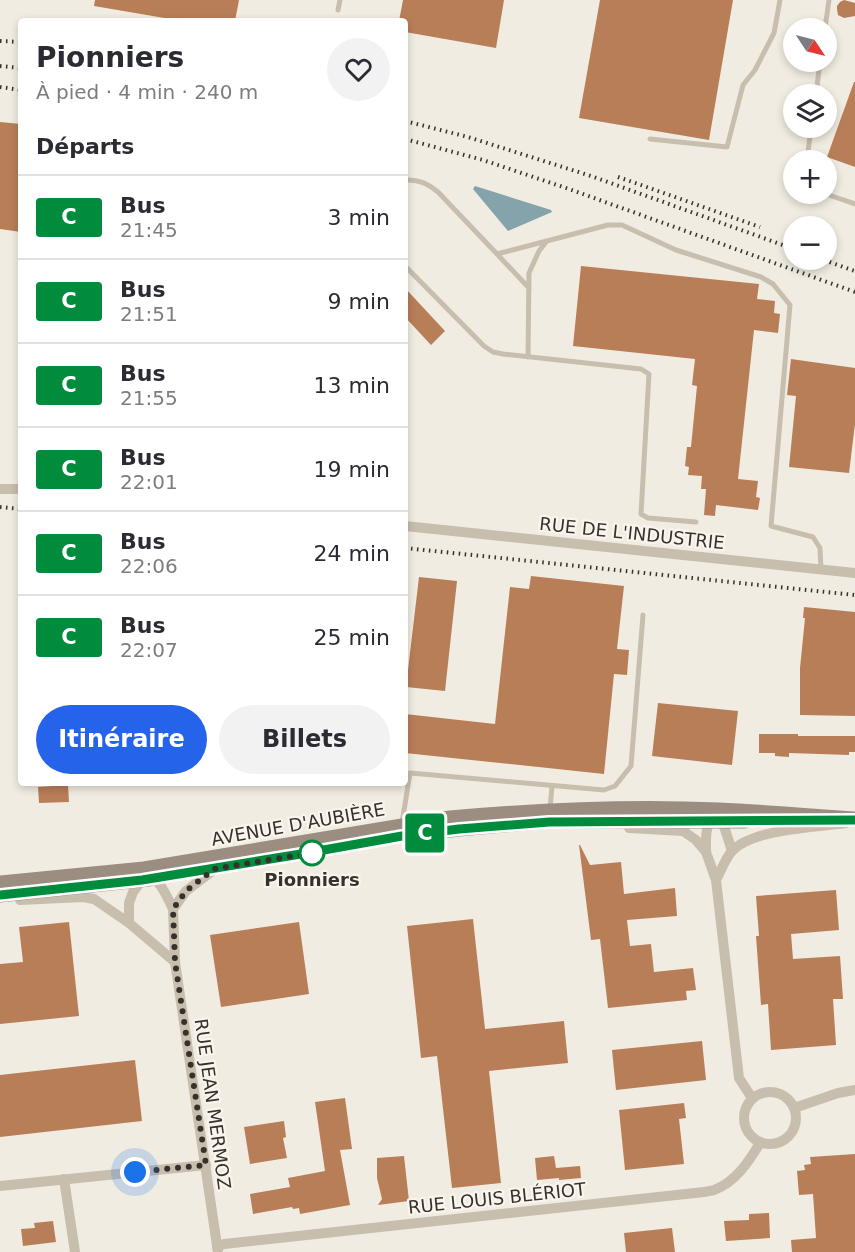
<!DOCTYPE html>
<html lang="fr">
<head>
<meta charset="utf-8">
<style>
  :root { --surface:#fff; --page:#f2f2f3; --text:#2b2b33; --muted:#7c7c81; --line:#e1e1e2; --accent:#2563eb }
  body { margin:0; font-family:"DejaVu Sans",sans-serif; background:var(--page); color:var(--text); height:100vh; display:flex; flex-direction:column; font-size:22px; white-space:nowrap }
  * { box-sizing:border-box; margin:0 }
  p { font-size:20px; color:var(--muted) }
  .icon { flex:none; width:33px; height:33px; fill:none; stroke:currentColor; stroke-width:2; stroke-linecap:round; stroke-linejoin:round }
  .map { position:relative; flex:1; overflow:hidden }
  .side { position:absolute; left:18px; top:18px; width:390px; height:768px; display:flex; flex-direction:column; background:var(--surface); border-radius:6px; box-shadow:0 3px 9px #0003 }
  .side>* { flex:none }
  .badge { padding:0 12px; border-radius:4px; font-size:21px; line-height:39px }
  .needle { width:39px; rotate:125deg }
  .controls { position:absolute; left:783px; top:18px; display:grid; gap:12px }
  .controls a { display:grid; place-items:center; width:54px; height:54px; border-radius:50%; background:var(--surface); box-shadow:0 3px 9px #0003; font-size:30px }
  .you { position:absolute; width:30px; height:30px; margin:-15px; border:4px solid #fff; border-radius:50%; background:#1a73e8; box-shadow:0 0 0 9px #1a73e833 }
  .map>.badge { position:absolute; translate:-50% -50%; box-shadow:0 0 0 3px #fff }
  h2 { padding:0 18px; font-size:22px; line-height:54px }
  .round { display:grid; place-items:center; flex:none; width:63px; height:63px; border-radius:32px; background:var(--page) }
  .summary { display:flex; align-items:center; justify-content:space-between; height:102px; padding:0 18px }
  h1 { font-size:28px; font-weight:800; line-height:45px }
  .primary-button { display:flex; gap:12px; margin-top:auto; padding:12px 18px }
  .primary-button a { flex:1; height:69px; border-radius:36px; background:var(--accent); color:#fff; font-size:24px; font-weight:800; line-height:69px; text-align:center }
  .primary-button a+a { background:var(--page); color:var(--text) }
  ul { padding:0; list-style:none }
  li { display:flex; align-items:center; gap:18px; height:84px; padding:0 18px; border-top:2px solid var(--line) }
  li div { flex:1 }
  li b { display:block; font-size:22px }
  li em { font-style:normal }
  li .badge { min-width:66px; font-weight:700; text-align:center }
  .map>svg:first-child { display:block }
</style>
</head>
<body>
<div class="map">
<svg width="855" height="1252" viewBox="0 0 855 1252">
  <rect width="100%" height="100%" fill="#f1ece1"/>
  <polygon fill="#84a3aa" points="475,186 551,210 552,212 508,231 473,189"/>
  <g fill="#b87e58">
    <polygon points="95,0 239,0 235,21 182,21 94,6"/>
    <polygon points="403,0 504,0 496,48 405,32 405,21 399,21"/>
    <polygon points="600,0 733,0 709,140 579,118"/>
    <polygon points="844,0 855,3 855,16 844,18 838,15 837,9 837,6 840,2"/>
    <polygon points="854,82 855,82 855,167 827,157"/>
    <polygon points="0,122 21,124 21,232 0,229"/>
    <polygon points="581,266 759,284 757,299 775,301 774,313 780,314 778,333 754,330 738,479 758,481 756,497 760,498 758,510 716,505 715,516 704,515 706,489 701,489 702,476 688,475 689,467 685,466 687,447 691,447 697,386 692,385 695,359 573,346"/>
    <polygon points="405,288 445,331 431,345 405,317"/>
    <polygon points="791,359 855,368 855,424 849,473 789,467 796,396 787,395"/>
    <polygon points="531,576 624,586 617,649 629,650 627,675 614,674 604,774 405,753 405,714 495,724 510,587 529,589"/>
    <polygon points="419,577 457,581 445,691 406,687"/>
    <polygon points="804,607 855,612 855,716 800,715 800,668 805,618 803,618"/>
    <polygon points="658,703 738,711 732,765 652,756"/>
    <polygon points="759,734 798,734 798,736 855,736 855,752 849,752 849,755 789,753 789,757 775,756 775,753 759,753"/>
    <polygon points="68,785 69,802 39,803 38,787"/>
    <polygon points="579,845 580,845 590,865 621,862 624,894 675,888 677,916 627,920 630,946 651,944 654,972 693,968 696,990 686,991 687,1000 608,1008 600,939 591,940"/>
    <polygon points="836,890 839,930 791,934 793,959 840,956 843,999 833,999 836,1045 771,1050 768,1004 761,1005 756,936 759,936 756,896"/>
    <polygon points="473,919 485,1029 564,1021 568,1063 489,1071 501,1183 452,1188 437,1056 421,1058 407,926"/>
    <polygon points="69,922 79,1016 0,1024 0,964 23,962 19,927"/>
    <polygon points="299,922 309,994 221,1007 210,935"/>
    <polygon points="702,1041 706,1080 616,1090 612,1050"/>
    <polygon points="135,1060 142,1121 0,1137 0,1075"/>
    <polygon points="345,1098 352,1149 340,1150 350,1205 300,1214 299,1208 293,1209 292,1207 253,1214 250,1194 290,1187 288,1178 325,1171 315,1102"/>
    <polygon points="684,1103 686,1118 679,1119 684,1164 625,1170 619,1110"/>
    <polygon points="284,1121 286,1137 283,1138 287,1158 250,1164 244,1127"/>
    <polygon points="855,1154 855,1252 792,1252 791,1240 816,1238 813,1194 799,1195 797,1171 805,1170 804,1165 811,1164 810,1157"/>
    <polygon points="404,1156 409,1201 378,1205 382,1199 377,1178 377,1158"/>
    <polygon points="554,1156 556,1168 580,1166 581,1178 559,1180 559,1178 537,1180 535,1158"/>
    <polygon points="769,1213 770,1238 726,1241 724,1221 749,1220 749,1214"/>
    <polygon points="53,1221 56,1242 23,1246 21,1229 35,1228 34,1223"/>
    <polygon points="672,1228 675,1252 626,1252 624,1233"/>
  </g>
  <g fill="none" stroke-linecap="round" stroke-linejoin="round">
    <g stroke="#c8beae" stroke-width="5">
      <polyline points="338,10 340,0"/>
      <polyline points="825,28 829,0"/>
      <polyline points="816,94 820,62"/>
      <polyline points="650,139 727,147 743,85 755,70 774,33 780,0"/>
      <polyline points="807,160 811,128"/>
      <path d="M405,180C419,179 428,184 438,192L497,254L608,225H622L676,250L761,277L773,284L790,305L771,526L813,537L820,548L821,570"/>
      <polyline points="826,194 855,204"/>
      <polyline points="497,254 529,288"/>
      <polyline points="405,266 484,346 493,352 503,354 641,369 649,374 641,514 648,518 696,522"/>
      <polyline points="528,357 529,273 539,251 546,242"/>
      <polyline points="550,809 552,786"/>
      <polyline points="402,823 410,773 604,790 615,786 631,766 643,615"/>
    </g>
    <g stroke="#c8beae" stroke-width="10">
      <polyline points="0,489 21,489"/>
      <polyline points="405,526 855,573"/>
      <polyline points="721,817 732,851"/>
      <polyline points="629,828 683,831 696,840 706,852 716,880 739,1078 752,1098"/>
      <path d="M706,852C706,841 705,826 712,818"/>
      <polyline points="215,869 186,891 173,909 175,962 218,1252"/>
      <path d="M716,880C721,871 725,859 732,851C752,829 817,827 846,823"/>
      <polyline points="20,900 83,897 94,899 129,923 175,962"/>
      <path d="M129,923V903L133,892L142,880L144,869C160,881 165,892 173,909"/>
      <circle cx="770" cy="1118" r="26"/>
      <polyline points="794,1108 838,1093 855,1090"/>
      <polyline points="64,1179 75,1252"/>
      <polyline points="0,1186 206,1165"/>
      <path d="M217,1247L224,1244L695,1193C701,1192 708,1192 714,1190C736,1182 749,1161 760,1143"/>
    </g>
    <g stroke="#9b8e80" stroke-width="15">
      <polyline points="409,835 459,829 549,821 745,821"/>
      <path d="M0,883L144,869L450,818C540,810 629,806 719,810C764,812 810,816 855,819"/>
      <polyline points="0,895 149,879"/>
    </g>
    <g stroke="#37312c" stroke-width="4" stroke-dasharray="1.5 4.5" stroke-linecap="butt">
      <polyline points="0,41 21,42"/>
      <polyline points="0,66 21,68"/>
      <polyline points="0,87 21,90"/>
      <polyline points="405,121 468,137 591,176 794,249"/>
      <polyline points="405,139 483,160 569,189 855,292"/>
      <polyline points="618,177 760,227"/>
      <polyline points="824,260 855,271"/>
      <polyline points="0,507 21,509"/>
      <polyline points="405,548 855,595"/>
    </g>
  </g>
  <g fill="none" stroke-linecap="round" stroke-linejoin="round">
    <defs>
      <polyline id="line" points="0,895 142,880 307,853 402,836 459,829 549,822 855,820"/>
    </defs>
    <use href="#line" stroke="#fff" stroke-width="14"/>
    <use href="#line" stroke="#008c3c" stroke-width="9"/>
    <polyline stroke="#37312c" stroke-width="6" stroke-dasharray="0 10.8" points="135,1172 206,1165 175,962 173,909 186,891 214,869 312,853"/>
  </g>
  <circle fill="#fff" stroke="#008c3c" stroke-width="3" cx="312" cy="853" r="12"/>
  <g text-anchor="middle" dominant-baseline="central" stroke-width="4.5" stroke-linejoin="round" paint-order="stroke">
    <g font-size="18" fill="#37312c" stroke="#f9f5ed">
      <text transform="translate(632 533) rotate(6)">RUE DE L'INDUSTRIE</text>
      <text transform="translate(298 824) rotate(-10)">AVENUE D'AUBIÈRE</text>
      <text transform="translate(213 1104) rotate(82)">RUE JEAN MERMOZ</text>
      <text transform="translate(497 1198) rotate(-6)">RUE LOUIS BLÉRIOT</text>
    </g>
    <g font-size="18" font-weight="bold" fill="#37312c" stroke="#f9f5ed">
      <text x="312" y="879">Pionniers</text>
    </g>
  </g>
</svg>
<div class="controls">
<a><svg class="needle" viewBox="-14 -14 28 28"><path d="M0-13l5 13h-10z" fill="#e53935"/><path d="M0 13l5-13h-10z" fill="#7c7c81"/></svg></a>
<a><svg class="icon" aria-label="layers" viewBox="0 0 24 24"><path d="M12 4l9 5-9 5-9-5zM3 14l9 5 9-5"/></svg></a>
<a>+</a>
<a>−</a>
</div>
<div class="you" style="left:135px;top:1172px"></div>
<b class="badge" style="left:425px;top:833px;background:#008c3c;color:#fff">C</b>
<section class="side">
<div class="summary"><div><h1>Pionniers</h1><p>À pied · 4 min · 240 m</p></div><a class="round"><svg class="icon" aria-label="heart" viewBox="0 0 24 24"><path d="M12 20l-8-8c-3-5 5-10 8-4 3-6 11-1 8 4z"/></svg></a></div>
<h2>Départs</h2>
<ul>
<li><span class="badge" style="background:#008c3c;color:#fff">C</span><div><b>Bus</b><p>21:45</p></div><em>3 min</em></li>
<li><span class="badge" style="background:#008c3c;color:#fff">C</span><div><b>Bus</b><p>21:51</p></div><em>9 min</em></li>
<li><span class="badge" style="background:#008c3c;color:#fff">C</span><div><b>Bus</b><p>21:55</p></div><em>13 min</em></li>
<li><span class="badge" style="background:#008c3c;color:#fff">C</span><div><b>Bus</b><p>22:01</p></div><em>19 min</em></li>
<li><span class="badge" style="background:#008c3c;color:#fff">C</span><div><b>Bus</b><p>22:06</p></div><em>24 min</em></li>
<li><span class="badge" style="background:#008c3c;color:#fff">C</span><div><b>Bus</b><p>22:07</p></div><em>25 min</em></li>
</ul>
<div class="primary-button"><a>Itinéraire</a><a>Billets</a></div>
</section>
</div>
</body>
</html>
